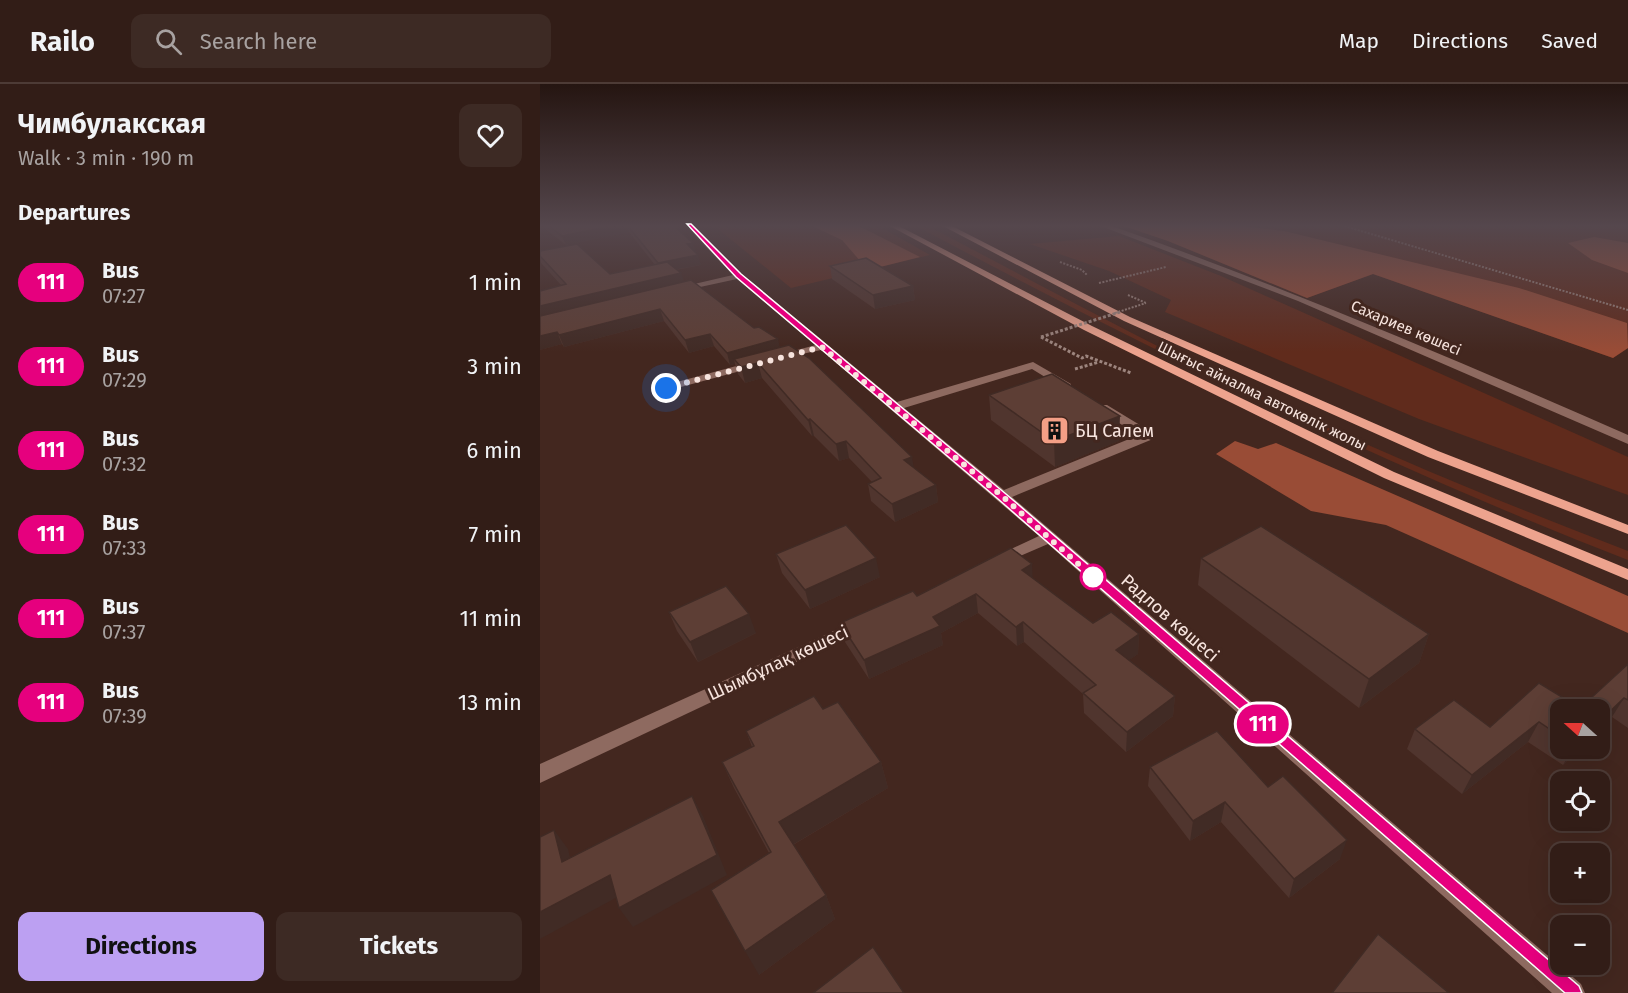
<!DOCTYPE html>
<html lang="en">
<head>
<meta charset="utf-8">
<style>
  :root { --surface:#321d17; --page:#3d2a24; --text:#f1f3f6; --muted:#a8a2a1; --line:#4d3b36; --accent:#bca0f2 }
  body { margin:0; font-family:"Fira Sans",sans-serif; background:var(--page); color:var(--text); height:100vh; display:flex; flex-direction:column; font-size:22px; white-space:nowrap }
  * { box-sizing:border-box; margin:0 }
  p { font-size:20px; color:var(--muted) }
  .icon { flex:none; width:33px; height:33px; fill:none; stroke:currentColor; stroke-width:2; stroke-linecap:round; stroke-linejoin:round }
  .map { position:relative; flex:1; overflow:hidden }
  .sheet { display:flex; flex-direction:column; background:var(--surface); width:540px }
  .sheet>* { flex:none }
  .badge { padding:0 12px; border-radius:20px; font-size:21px; line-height:39px }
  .needle { width:39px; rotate:291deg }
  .tools { position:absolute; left:1010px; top:615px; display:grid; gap:12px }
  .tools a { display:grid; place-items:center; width:60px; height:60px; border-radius:12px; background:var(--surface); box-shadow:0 6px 24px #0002,0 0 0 2px var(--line); font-size:30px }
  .you { position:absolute; width:30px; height:30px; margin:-15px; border:4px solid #fff; border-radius:50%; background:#1a73e8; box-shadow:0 0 0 9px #1a73e833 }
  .map>.badge { position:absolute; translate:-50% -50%; box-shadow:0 0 0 3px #fff }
  h2 { padding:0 18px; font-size:22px; line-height:54px }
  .round { display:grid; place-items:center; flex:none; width:63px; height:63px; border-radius:12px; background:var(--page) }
  .summary { display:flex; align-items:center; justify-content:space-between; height:102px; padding:0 18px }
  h1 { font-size:28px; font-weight:700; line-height:45px }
  .primary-button { display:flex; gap:12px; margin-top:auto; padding:12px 18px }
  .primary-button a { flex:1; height:69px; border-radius:12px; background:var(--accent); color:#111; font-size:24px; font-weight:700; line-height:69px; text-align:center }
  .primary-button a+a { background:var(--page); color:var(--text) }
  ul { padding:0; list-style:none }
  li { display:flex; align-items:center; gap:18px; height:84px; padding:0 18px }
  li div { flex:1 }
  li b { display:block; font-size:22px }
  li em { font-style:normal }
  li .badge { min-width:66px; font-weight:700; text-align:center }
  header { display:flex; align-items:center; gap:36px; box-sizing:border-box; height:84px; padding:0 30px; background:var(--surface); border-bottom:2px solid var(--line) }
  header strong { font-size:28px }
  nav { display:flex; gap:33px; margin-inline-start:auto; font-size:21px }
  .search { width:420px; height:54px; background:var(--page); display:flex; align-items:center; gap:15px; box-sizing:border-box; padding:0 21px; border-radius:12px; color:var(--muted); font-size:22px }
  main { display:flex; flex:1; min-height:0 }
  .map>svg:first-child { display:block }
</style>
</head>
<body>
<header>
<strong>Railo</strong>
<div class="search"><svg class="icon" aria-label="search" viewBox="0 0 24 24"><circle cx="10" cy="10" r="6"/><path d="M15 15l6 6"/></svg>Search here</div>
<nav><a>Map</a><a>Directions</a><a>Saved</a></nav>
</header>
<main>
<section class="sheet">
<div class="summary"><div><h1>Чимбулакская</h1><p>Walk · 3 min · 190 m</p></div><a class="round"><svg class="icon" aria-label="heart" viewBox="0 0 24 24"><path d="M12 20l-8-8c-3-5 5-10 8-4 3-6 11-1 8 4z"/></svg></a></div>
<h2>Departures</h2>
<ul>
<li><span class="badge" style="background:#e6007e;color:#fff">111</span><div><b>Bus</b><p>07:27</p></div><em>1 min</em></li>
<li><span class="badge" style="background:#e6007e;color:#fff">111</span><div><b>Bus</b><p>07:29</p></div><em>3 min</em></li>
<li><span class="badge" style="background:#e6007e;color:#fff">111</span><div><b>Bus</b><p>07:32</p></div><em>6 min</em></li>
<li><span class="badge" style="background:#e6007e;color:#fff">111</span><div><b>Bus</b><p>07:33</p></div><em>7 min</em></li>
<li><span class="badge" style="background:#e6007e;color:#fff">111</span><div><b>Bus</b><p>07:37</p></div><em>11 min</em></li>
<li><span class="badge" style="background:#e6007e;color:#fff">111</span><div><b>Bus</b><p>07:39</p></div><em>13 min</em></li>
</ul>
<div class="primary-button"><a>Directions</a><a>Tickets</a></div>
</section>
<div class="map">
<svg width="1088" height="909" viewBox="0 0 1088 909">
  <rect width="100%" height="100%" fill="#43271f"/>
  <g fill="#602b1c">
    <polygon points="173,141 337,141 390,171 251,204"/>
    <path d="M374,141H386C493,197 599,255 708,306C832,365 960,418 1088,467V476C842,381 606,264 374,141Z"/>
    <polygon points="581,141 1088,141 1088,264 1073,274 833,190 767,214 628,157"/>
    <polygon points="579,152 681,192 1088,373 1088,411 879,335 625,228 631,216 569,187 490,160"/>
  </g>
  <g fill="#994c36">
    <polygon points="270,141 317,141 380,173 328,186 302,156"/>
    <polygon points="581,141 693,141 744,147 979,204 1087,239 1088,264 1073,274 833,190 767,214 628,157"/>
    <polygon points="1054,153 1088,159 1088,189 1052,176 1028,159"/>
    <polygon points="695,357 718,365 736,359 1088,512 1088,549 846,441 771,427 676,370"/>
  </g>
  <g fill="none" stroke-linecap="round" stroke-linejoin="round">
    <g stroke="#9d857e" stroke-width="2" stroke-dasharray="2 1.5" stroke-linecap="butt">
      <polyline points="801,141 1088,226"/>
      <polyline points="520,178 542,186 547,191"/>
      <polyline points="559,199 626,183"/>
      <polyline points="588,211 606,219"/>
    </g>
    <g stroke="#9d857e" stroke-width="3" stroke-dasharray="3 2" stroke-linecap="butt">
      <polyline points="501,253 542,274 546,272 591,289"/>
      <polyline points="535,285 559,278"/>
    </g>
    <g fill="#8e6a60" fill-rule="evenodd">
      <polygon points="145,141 153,141 202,190 357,318 493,278 531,300 531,304 523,304 492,285 364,324 464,406 599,351 559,327 559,321 567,321 613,349 615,352 613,355 472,413 1041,900 1045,909 1012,909 508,460 464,479 454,479 451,476 454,473 499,452 281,266 238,275 238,271 276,261 197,195 137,208 137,204 193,191"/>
      <path d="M558,141H569C745,203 917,276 1088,351V360L758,217Z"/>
      <polygon points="215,277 219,278 219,282 126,307 120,304 122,302"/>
      <polygon points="320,535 326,537 329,541 326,545 0,699 0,680"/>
    </g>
    <g fill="#eda38e" fill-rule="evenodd">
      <polygon points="348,141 357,141 552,242 854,388 1088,485 1088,496 844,394 544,246"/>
      <polygon points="401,141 410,141 590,233 898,367 1088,441 1088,450 888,373 584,237"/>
    </g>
    <polyline stroke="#9d857e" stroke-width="2" stroke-dasharray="2 1.5" stroke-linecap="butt" points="575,229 606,219"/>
    <polyline stroke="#9d857e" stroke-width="3" stroke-dasharray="3 2" stroke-linecap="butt" points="501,253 580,228"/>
  </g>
  <g fill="#50352e">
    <polygon points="0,141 133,141 156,168 155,168 161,181 136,186 144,198 240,264 374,384 396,401 398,418 355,438 331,417 328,400 332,398 309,374 299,377 274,352 272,352 222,294 205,299 198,290 195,280 190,281 174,262 149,269 124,237 24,263 22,260 0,266 0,207 21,201 1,179 0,167 70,190 115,181 89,148 26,161"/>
    <polygon points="290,182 373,202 375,216 335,225 292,195"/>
    <polygon points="449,311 579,357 515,383 451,336"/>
    <polygon points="236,470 340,493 270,525 242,489"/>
    <polygon points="661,474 889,550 879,579 819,624 658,501"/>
    <polygon points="492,480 492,494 553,539 599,550 598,570 589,576 635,612 633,632 586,668 544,629 543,610 484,558 477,562 438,529 401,549 403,561 329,595 305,558 300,539 377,512"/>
    <polygon points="129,528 216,549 158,578 137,547"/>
    <polygon points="1088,580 1088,644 1072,633 1059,646 1059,626 1020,626 1020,664 1040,664 1023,681 988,658 922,710 867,665 875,645 914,616 950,643 999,599 1040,624"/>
    <polygon points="283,625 341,678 348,704 253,761 286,811 295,835 219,891 229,769 194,704 182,678 212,663 206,647"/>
    <polygon points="610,683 728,703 800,775 749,814 681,738 650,757 608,702"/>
  </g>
  <g fill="#412b25">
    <polygon points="76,141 86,141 89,148 26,161 22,152"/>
    <polygon points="153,159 156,168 150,169 147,160"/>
    <polygon points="158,171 161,181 121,188 118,179"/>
    <polygon points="141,189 145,200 0,236 0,222"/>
    <polygon points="373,202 375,216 335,225 333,211"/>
    <polygon points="120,225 124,237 24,263 19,251"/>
    <polygon points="17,248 22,260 0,266 0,252"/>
    <polygon points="170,250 174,262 149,269 145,256"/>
    <polygon points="238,255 241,268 194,275 195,280 190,281 187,269"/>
    <polygon points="218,279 222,294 205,299 201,283"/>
    <polygon points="580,332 579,357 515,383 514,357"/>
    <polygon points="270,335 274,352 272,352 268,336"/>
    <polygon points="306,357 309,374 299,377 296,360"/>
    <polygon points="372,373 375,390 364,376"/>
    <polygon points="396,401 398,418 355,438 352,420"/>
    <polygon points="336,474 340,493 270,525 265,506"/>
    <polygon points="492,480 493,499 482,486"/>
    <polygon points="436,510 438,529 401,549 403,561 329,595 324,576 393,533"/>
    <polygon points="209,530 216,549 158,578 150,558"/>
    <polygon points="483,538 484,558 477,562 476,543"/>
    <polygon points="599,550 598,570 575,586 576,566"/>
    <polygon points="889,550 879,579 819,624 829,595"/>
    <polygon points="635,612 633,632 586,668 587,648"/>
    <polygon points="1084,614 1072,633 1059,646 1059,638"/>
    <polygon points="999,638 988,658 922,710 932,691"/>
    <polygon points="1033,664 1040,664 1023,681"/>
    <polygon points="341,678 348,704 249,763 239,738"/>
    <polygon points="152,712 163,732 187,791 93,843 79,824"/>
    <polygon points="685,718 681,738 650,757 653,737"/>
    <polygon points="14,746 28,765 36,798 22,778"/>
    <polygon points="807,756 800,775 749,814 754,795"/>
    <polygon points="70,791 83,810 0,855 0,828"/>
    <polygon points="286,811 295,835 219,891 205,867"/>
  </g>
  <g fill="#5d3e35" stroke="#412b25" stroke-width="1.5">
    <polygon points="8,141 76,141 22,152"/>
    <polygon points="87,141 133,141 153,159 147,160 158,171 118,179"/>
    <polygon points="37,160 70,190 127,178 141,189 0,222 0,207 26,200 0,172 0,167"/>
    <polygon points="326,174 373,202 333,211 290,182"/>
    <polygon points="151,196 214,244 219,243 238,255 187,269 170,250 145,256 120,225 19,251 17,248 0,252 0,232"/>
    <polygon points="249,261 269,274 372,373 364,376 396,401 352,420 328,400 341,394 306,357 296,360 270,335 268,336 218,279 201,283 194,275"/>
    <polygon points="512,290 580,332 514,357 449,311"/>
    <polygon points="306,441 336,474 265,506 236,470"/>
    <polygon points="721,442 889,550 829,595 661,474"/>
    <polygon points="471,464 492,480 482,486 553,539 571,528 599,550 576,566 635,612 587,648 543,609 556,601 483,538 476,543 436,510 393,533 400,542 324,576 300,539 373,507 377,512"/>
    <polygon points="186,502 209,530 150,558 129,528"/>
    <polygon points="1088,580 1088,616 1084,614 1059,638 1059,626 1020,626 1020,652 999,638 932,691 875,645 914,616 950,643 999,599 1040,624"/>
    <polygon points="274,612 283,625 298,618 341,678 239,738 286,811 205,867 171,806 231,768 182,678 214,662 206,647"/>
    <polygon points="677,647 728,703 743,692 807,756 754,795 685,718 653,737 610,683"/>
    <polygon points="152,712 177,771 79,824 70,791 0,828 0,753 14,746 22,778"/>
    <polygon points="838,850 909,909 792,909"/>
    <polygon points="333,863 364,909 273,909"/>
  </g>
  <linearGradient id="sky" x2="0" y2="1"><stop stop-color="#251511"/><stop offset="0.53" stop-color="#55474d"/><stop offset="1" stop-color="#55474d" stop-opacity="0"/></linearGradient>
  <rect width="1088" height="268" fill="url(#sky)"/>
  <polygon fill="#e6007e" stroke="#fff" stroke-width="1.5" points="147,140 151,140 201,190 466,410 1039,902 1042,909 1025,909 458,415 196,193"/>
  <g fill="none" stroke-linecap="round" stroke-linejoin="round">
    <polyline stroke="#f7e4de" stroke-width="6" stroke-dasharray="0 10.8" points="126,304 282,263 462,412 553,493"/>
  </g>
  <defs>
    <symbol id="building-square" viewBox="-11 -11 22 22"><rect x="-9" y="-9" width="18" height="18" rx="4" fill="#f49f86" stroke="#43271f"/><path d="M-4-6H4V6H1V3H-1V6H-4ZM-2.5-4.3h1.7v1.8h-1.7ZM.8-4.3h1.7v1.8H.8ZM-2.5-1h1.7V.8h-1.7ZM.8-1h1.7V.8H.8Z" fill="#111"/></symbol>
  </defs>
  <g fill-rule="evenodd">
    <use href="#building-square" x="498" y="330" width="33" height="33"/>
  </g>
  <circle fill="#fff" stroke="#e6007e" stroke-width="3" cx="553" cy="493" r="12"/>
  <g text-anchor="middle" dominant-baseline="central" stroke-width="6" stroke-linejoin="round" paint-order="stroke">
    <g font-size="15" fill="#f7e4de" stroke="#43271f">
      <text transform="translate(866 244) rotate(23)">Сахариев көшесі</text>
      <text transform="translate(722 312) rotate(26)">Шығыс айналма автокөлік жолы</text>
    </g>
    <g font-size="18" fill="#f7e4de" stroke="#43271f" text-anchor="start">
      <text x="535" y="347">БЦ Салем</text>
    </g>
    <g font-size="18" fill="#f7e4de" stroke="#43271f">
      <text transform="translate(630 534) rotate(41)">Радлов көшесі</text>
      <text transform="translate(238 579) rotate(-25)">Шымбұлақ көшесі</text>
    </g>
  </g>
</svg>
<div class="tools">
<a><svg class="needle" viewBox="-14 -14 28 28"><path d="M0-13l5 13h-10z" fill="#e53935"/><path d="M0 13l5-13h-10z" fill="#a8a2a1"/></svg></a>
<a><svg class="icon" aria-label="locate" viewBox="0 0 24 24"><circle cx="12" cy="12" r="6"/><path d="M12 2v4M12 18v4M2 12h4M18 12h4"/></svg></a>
<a>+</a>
<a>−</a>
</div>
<div class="you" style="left:126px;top:304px"></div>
<b class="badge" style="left:723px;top:640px;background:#e6007e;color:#fff">111</b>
</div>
</main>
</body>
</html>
